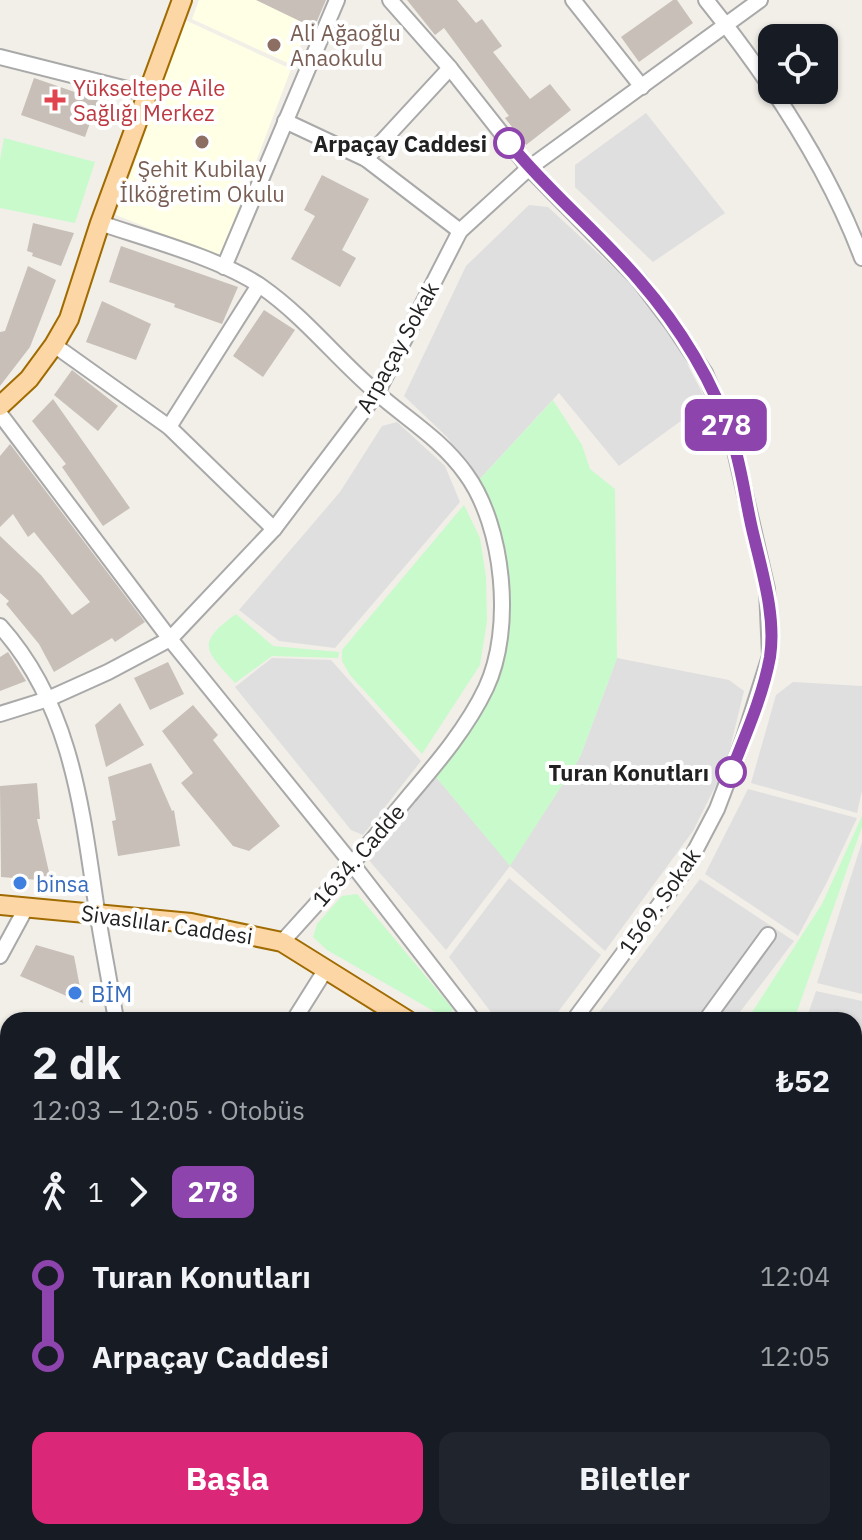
<!DOCTYPE html>
<html lang="tr">
<head>
<meta charset="utf-8">
<style>
  :root { --surface:#171b24; --page:#20242c; --text:#f1f3f6; --muted:#9ea1a6; --accent:#db2777 }
  body { margin:0; font-family:"IBM Plex Sans",sans-serif; background:var(--page); color:var(--text); height:100vh; display:flex; flex-direction:column; font-size:30px; white-space:nowrap }
  * { box-sizing:border-box; margin:0 }
  p { font-size:26px; color:var(--muted) }
  .icon { flex:none; width:44px; height:44px; fill:none; stroke:currentColor; stroke-width:2; stroke-linecap:round; stroke-linejoin:round }
  .map { position:relative; flex:1; overflow:hidden }
  .sheet { position:absolute; left:0px; top:1012px; width:862px; height:528px; display:flex; flex-direction:column; background:var(--surface); border-radius:24px 24px 0 0; box-shadow:0 2px 6px #0004 }
  .sheet>* { flex:none }
  .badge { padding:0 16px; border-radius:12px; font-size:28px; line-height:52px }
  .controls { position:absolute; left:758px; top:24px; display:grid; gap:16px }
  .controls a { display:grid; place-items:center; width:80px; height:80px; border-radius:16px; background:var(--surface); box-shadow:0 2px 6px #0004; font-size:40px }
  .map>.badge { position:absolute; translate:-50% -50%; box-shadow:0 0 0 4px #fff }
  .legs { display:flex; align-items:center; gap:12px; height:88px; padding:0 32px; font-size:26px }
  .legs p { margin-inline-start:auto }
  .summary { display:flex; align-items:center; justify-content:space-between; height:136px; padding:0 32px }
  h1 { font-size:44px; font-weight:700; line-height:60px }
  .button { display:flex; gap:16px; margin-top:auto; padding:16px 32px }
  .button a { flex:1; height:92px; border-radius:16px; background:var(--accent); color:#fff; font-size:32px; font-weight:700; line-height:92px; text-align:center }
  .button a+a { background:var(--page); color:var(--text) }
  ul { padding:0 32px; list-style:none }
  li { display:flex; align-items:center; gap:28px; height:80px; font-size:30px }
  li i { display:grid; place-items:center; width:12px; height:100%; margin:0 10px; background:currentColor }
  li i::after { content:''; width:20px; height:20px; margin:-10px; border:6px solid; border-radius:50%; background:var(--surface) }
  li p { margin-inline-start:auto }
  li:first-child i { background:linear-gradient(#0000 50%,currentColor 0) }
  li:last-child i { background:linear-gradient(currentColor 50%,#0000 0) }
  .map>svg:first-child { display:block }
</style>
</head>
<body>
<div class="map">
<svg width="862" height="1540" viewBox="0 0 862 1540">
  <rect width="100%" height="100%" fill="#f2efe9"/>
  <g fill="#e0dfdf">
    <polygon points="646,113 725,213 653,262 575,187 575,165"/>
    <polygon points="529,205 548,207 637,289 681,352 707,402 619,466 559,393 478,481 447,437 404,396 466,266"/>
    <polygon points="397,422 445,466 460,502 335,648 279,641 239,610 340,492 382,426"/>
    <polygon points="272,658 331,660 421,761 363,835 351,830 235,687"/>
    <polygon points="617,658 729,680 744,691 726,765 693,831 605,951 510,866 446,950 367,858 436,777 510,865 580,757"/>
    <polygon points="793,682 862,686 862,791 857,813 751,783 776,695"/>
    <polygon points="748,789 857,818 826,884 798,936 705,874"/>
    <polygon points="862,842 862,994 817,983"/>
    <polygon points="509,878 601,955 552,1020 497,1020 449,957"/>
    <polygon points="700,879 794,941 734,1020 593,1020"/>
    <polygon points="816,991 862,1001 862,1204 854,1207 854,1020 806,1020"/>
  </g>
  <g fill="#ffffe5">
    <polygon points="199,0 257,0 309,25 292,65 192,19"/>
    <polygon points="185,20 291,69 220,257 116,215"/>
  </g>
  <g fill="#c8facc">
    <polygon points="4,138 95,162 75,223 0,208 0,160"/>
    <path d="M553,400L582,445L590,469L615,489L617,658L580,757L510,866L436,777C448,761 463,745 472,727C518,644 525,566 478,481Z"/>
    <polygon points="464,505 480,538 486,577 487,621 480,665 422,754 350,675 342,661 342,650"/>
    <path d="M236,614L273,646L339,652L338,658L272,656L235,683C205,650 195,644 236,614Z"/>
    <polygon points="862,816 862,827 794,1020 747,1020 822,904"/>
    <polygon points="357,894 453,1009 446,1018 327,950 313,937 317,924 342,896"/>
    <polygon points="294,1532 455,1532 454,1540 290,1540"/>
    <polygon points="666,1532 765,1532 763,1540 664,1540"/>
  </g>
  <g fill="#c7bfb8">
    <polygon points="256,0 326,0 314,28"/>
    <polygon points="407,0 457,0 476,23 482,19 502,46 493,52 530,99 550,84 571,110 526,145 505,118 509,116 444,28 435,35"/>
    <polygon points="673,0 677,0 693,23 639,62 621,37"/>
    <polygon points="34,78 98,100 85,137 21,115"/>
    <polygon points="322,175 369,199 342,250 356,258 340,287 291,259 315,216 304,210"/>
    <polygon points="33,223 74,233 61,266 32,256 33,253 27,251"/>
    <polygon points="121,246 238,287 222,324 174,307 175,304 109,282"/>
    <polygon points="28,266 56,280 30,347 0,386 0,332 5,331"/>
    <polygon points="102,301 151,324 136,360 86,342"/>
    <polygon points="264,310 295,330 263,377 233,356"/>
    <polygon points="72,370 118,406 98,431 54,395"/>
    <polygon points="53,399 130,508 103,526 62,467 66,464 32,421"/>
    <polygon points="10,444 145,622 115,642 112,638 54,672 39,644 6,604 9,601 0,593 0,536 41,575 72,615 90,602 34,532 28,537 13,514 0,527 0,456"/>
    <polygon points="8,652 26,681 0,691 0,657"/>
    <polygon points="168,662 184,694 150,710 134,678"/>
    <polygon points="120,703 144,745 106,767 95,725"/>
    <polygon points="193,705 218,735 213,740 280,826 249,851 233,846 181,783 193,773 162,731"/>
    <polygon points="151,763 172,811 174,810 180,846 118,856 112,821 116,820 108,777"/>
    <polygon points="37,783 40,819 37,819 51,881 1,877 0,786"/>
    <polygon points="36,945 74,956 83,1003 20,976"/>
  </g>
  <g fill="none" stroke-linecap="round" stroke-linejoin="round">
    <defs>
      <g id="minor">
        <polyline points="390,0 450,68 529,168 639,280 673,325 705,373 733,442 767,589 770,656 744,738 717,809 685,870 574,1020"/>
        <polyline points="573,0 642,87"/>
        <path d="M706,0C768,77 827,165 862,258"/>
        <polyline points="0,57 147,94"/>
        <polyline points="285,121 366,159 460,231"/>
        <polyline points="366,159 450,68"/>
        <path d="M100,223C147,239 222,259 262,287C306,318 337,359 377,393C408,420 442,440 466,474C504,526 514,629 486,688C467,728 437,763 409,796C368,846 326,894 282,942"/>
        <polyline points="224,267 337,0"/>
        <polyline points="54,345 169,427 274,529"/>
        <polyline points="0,414 170,639 353,865 473,1020"/>
        <polyline points="169,427 259,285"/>
        <path d="M0,626C72,706 82,810 97,911C103,948 110,984 116,1020"/>
        <polyline points="0,714 48,699 108,672 170,639 274,529 377,393 460,231 529,168 760,0"/>
        <polyline points="0,956 26,908"/>
        <polyline points="294,1020 326,969"/>
        <polyline points="706,1020 768,935"/>
        <polyline points="0,1262 8,1250"/>
        <polyline points="0,1352 8,1357"/>
        <polyline points="0,1502 8,1508"/>
        <polyline points="42,1532 53,1540"/>
        <polyline points="544,1532 569,1540"/>
        <polyline points="125,1540 130,1532"/>
        <polyline points="269,1540 273,1532"/>
        <polyline points="470,1540 472,1532"/>
        <polyline points="644,1540 646,1532"/>
      </g>
      <g id="major">
        <polyline points="0,406 29,379 54,345 69,319 100,223 182,0"/>
        <polyline points="0,905 191,923 282,942 407,1020"/>
        <polyline points="854,1236 862,1239"/>
        <polyline points="854,1308 862,1286"/>
        <polyline points="777,1540 780,1532"/>
      </g>
    </defs>
    <use href="#minor" stroke="#a9a9a9" stroke-width="18"/>
    <use href="#major" stroke="#a06b00" stroke-width="22"/>
    <use href="#minor" stroke="#fff" stroke-width="14"/>
    <use href="#major" stroke="#fcd6a4" stroke-width="18"/>
  </g>
  <g fill="none" stroke-linecap="round" stroke-linejoin="round">
    <defs>
      <path id="line-1" d="M509,143C549,192 598,232 639,280C679,326 715,383 733,442C743,473 746,506 754,537C763,575 776,618 770,657C763,696 745,736 731,772"/>
    </defs>
    <use href="#line-1" stroke="#fff" stroke-width="18"/>
    <use href="#line-1" stroke="#8e44ad" stroke-width="12"/>
  </g>
  <g fill="#8d6e63" stroke="#fff" stroke-width="3">
    <circle cx="274" cy="45" r="8"/>
    <circle cx="202" cy="142" r="8"/>
  </g>
  <path fill="#e0444e" stroke="#fff" stroke-width="3" d="M51 88h8v8h8v8h-8v8h-8v-8h-8v-8h8z"/>
  <g fill="#fff" stroke="#8e44ad" stroke-width="4">
    <circle cx="509" cy="143" r="14"/>
    <circle cx="731" cy="772" r="14"/>
  </g>
  <g fill="#3f7fe0" stroke="#fff" stroke-width="3">
    <circle cx="20" cy="883" r="8"/>
    <circle cx="75" cy="993" r="8"/>
  </g>
  <g text-anchor="middle" dominant-baseline="central" stroke-width="8" stroke-linejoin="round" paint-order="stroke">
    <g font-size="22" fill="#785e54" stroke="#fff" text-anchor="start">
      <text x="290" y="32">Ali Ağaoğlu<tspan x="290" dy="25">Anaokulu</tspan></text>
      <text x="202" y="168" text-anchor="middle">Şehit Kubilay<tspan x="202" dy="25">İlköğretim Okulu</tspan></text>
    </g>
    <g font-size="22" fill="#be3a42" stroke="#fff" text-anchor="start">
      <text x="73" y="87">Yükseltepe Aile<tspan x="73" dy="25">Sağlığı Merkez</tspan></text>
    </g>
    <g font-size="22" font-weight="bold" fill="#222" stroke="#fff" text-anchor="end">
      <text x="487" y="143">Arpaçay Caddesi</text>
      <text x="709" y="772">Turan Konutları</text>
    </g>
    <g font-size="22" fill="#222" stroke="#fff">
      <text transform="translate(397 347) rotate(-61)">Arpaçay Sokak</text>
      <text transform="translate(358 855) rotate(-49)">1634. Cadde</text>
      <text transform="translate(659 901) rotate(-55)">1569. Sokak</text>
      <text transform="translate(167 924) rotate(8)">Sivaslılar Caddesi</text>
    </g>
    <g font-size="22" fill="#366cbe" stroke="#fff" text-anchor="start">
      <text x="36" y="883">binsa</text>
      <text x="91" y="993">BİM</text>
    </g>
  </g>
</svg>
<div class="controls">
<a><svg class="icon" aria-label="locate" viewBox="0 0 24 24"><circle cx="12" cy="12" r="6"/><path d="M12 2v4M12 18v4M2 12h4M18 12h4"/></svg></a>
</div>
<b class="badge" style="left:726px;top:425px;background:#8e44ad;color:#fff">278</b>
<section class="sheet">
<div class="summary"><div><h1>2 dk</h1><p>12:03 – 12:05 · Otobüs</p></div><b>₺52</b></div>
<div class="legs"><svg class="icon" aria-label="walk" viewBox="0 0 24 24"><circle cx="13" cy="4" r="2"/><path d="M13 8l-2 6 4 7M11 14l-3 7M7 12l3-4h3l4 4"/></svg>1<svg class="icon" aria-label="forward" viewBox="0 0 24 24"><path d="M9 5l7 7-7 7"/></svg><b class="badge" style="background:#8e44ad;color:#fff">278</b></div>
<ul>
<li><i style="color:#8e44ad"></i><b>Turan Konutları</b><p>12:04</p></li>
<li><i style="color:#8e44ad"></i><b>Arpaçay Caddesi</b><p>12:05</p></li>
</ul>
<div class="button"><a>Başla</a><a>Biletler</a></div>
</section>
</div>
</body>
</html>
